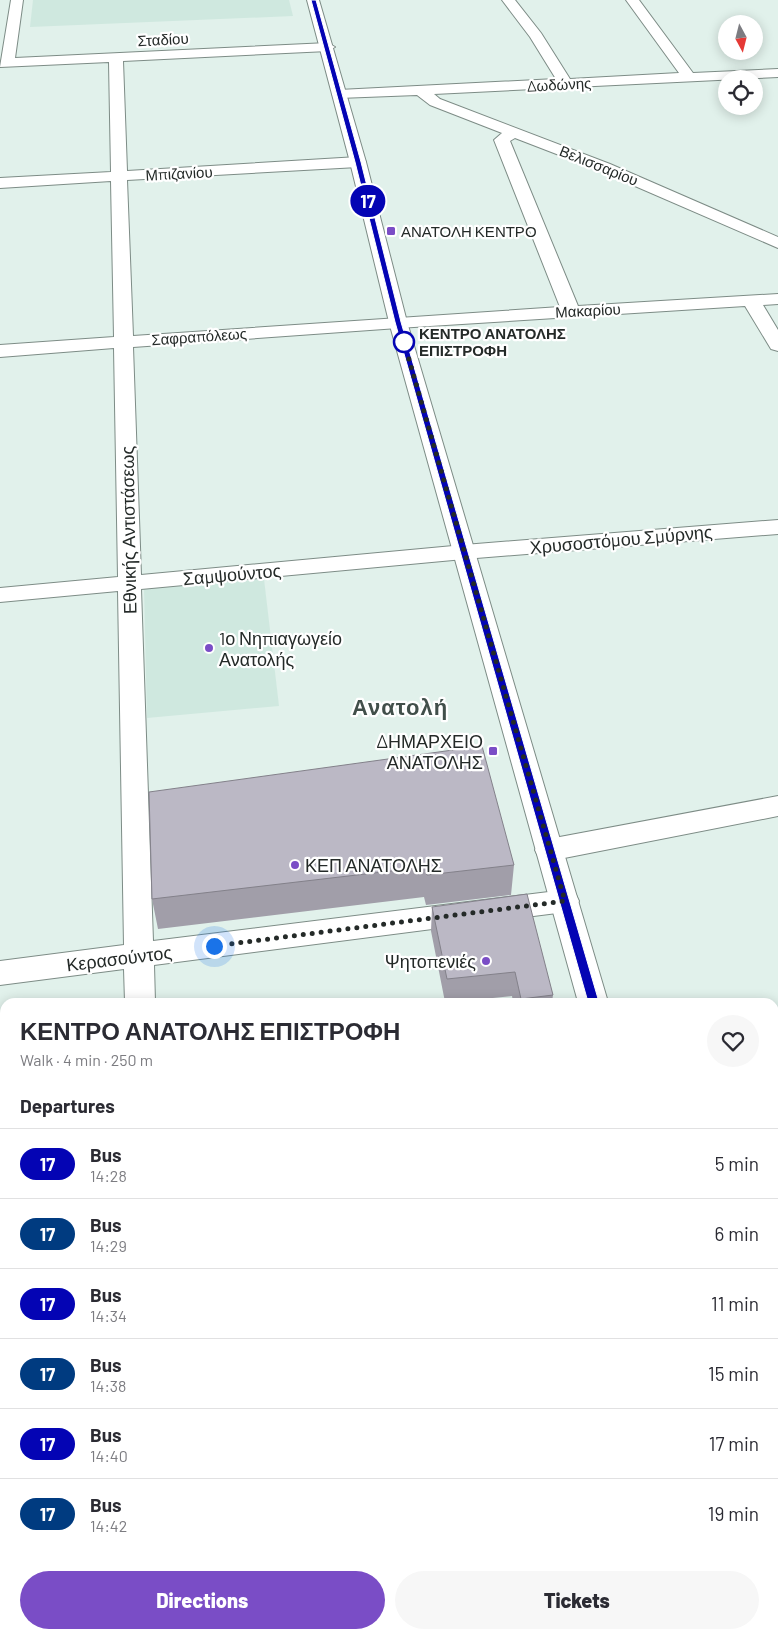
<!DOCTYPE html>
<html lang="en">
<head>
<meta charset="utf-8">
<style>
  :root { --surface:#fff; --page:#f7f7f7; --text:#2b2b33; --muted:#7c7c81; --line:#e1e1e2; --accent:#7a4dc6 }
  body { margin:0; font-family:Barlow,sans-serif; background:var(--page); color:var(--text); height:100vh; display:flex; flex-direction:column; font-size:19px; white-space:nowrap }
  * { box-sizing:border-box; margin:0 }
  p { font-size:16px; color:var(--muted) }
  .icon { flex:none; width:28px; height:28px; fill:none; stroke:currentColor; stroke-width:2; stroke-linecap:round; stroke-linejoin:round }
  .map { position:relative; flex:1; overflow:hidden }
  .sheet { position:absolute; left:0px; top:998px; width:779px; height:641px; display:flex; flex-direction:column; background:var(--surface); border-radius:15px 15px 0 0; box-shadow:0 2px 12px #0003 }
  .sheet>* { flex:none }
  .badge { padding:0 10px; border-radius:16px; font-size:18px; line-height:32px }
  .needle { width:32px; rotate:173deg }
  .buttons { position:absolute; left:718px; top:15px; display:grid; gap:10px }
  .buttons a { display:grid; place-items:center; width:45px; height:45px; border-radius:50%; background:var(--surface); box-shadow:0 2px 12px #0003; font-size:25px }
  .you { position:absolute; width:25px; height:25px; margin:-12px; border:4px solid #fff; border-radius:50%; background:#1a73e8; box-shadow:0 0 0 8px #1a73e833 }
  .map>.badge { position:absolute; translate:-50% -50%; box-shadow:0 0 0 2px #fff }
  h2 { padding:0 20px; font-size:19px; line-height:45px }
  .round { display:grid; place-items:center; flex:none; width:52px; height:52px; border-radius:26px; background:var(--page) }
  .summary { display:flex; align-items:center; justify-content:space-between; height:85px; padding:0 20px }
  h1 { font-size:24px; font-weight:800; line-height:38px }
  .cta { display:flex; gap:10px; margin-top:auto; padding:10px 20px }
  .cta a { flex:1; height:58px; border-radius:30px; background:var(--accent); color:#fff; font-size:20px; font-weight:800; line-height:58px; text-align:center }
  .cta a+a { background:var(--page); color:var(--text) }
  ul { padding:0; list-style:none }
  li { display:flex; align-items:center; gap:15px; height:70px; padding:0 20px; border-top:1px solid var(--line) }
  li div { flex:1 }
  li b { display:block; font-size:19px }
  li em { font-style:normal }
  li .badge { min-width:55px; font-weight:700; text-align:center }
  .map>svg:first-child { display:block }
</style>
</head>
<body>
<div class="map">
<svg width="778" height="1638" viewBox="0 0 778 1638">
  <rect width="100%" height="100%" fill="#e1f1eb"/>
  <g fill="#cfe8df">
    <polygon points="33,0 289,0 293,16 30,27"/>
    <polygon points="264,579 279,706 147,718 144,589"/>
  </g>
  <g fill="none" stroke-linecap="round" stroke-linejoin="round">
    <defs>
      <g id="minor">
        <polygon points="11,0 23,0 15,58 328,43 335,47 328,51 123,61 127,171 358,157 364,159 366,162 364,165 358,167 127,180 133,336 560,307 494,140 502,133 430,105 417,95 339,98 334,97 332,94 334,91 339,90 556,79 530,37 502,0 515,0 541,33 570,79 679,73 626,0 639,0 693,73 778,69 778,77 434,94 440,99 610,164 778,237 778,248 598,170 515,138 510,141 578,306 778,294 778,304 763,305 778,330 778,351 771,349 745,306 398,328 133,347 141,575 464,545 778,520 778,534 464,559 141,589 153,941 565,890 575,893 579,901 575,909 565,912 154,965 155,1002 125,1002 124,969 0,985 0,961 124,945 118,591 0,602 0,588 118,577 114,348 0,357 0,345 114,337 111,181 0,188 0,178 111,172 109,62 0,67"/>
        <polygon points="778,796 778,816 549,861 539,858 535,850 539,842 549,839"/>
        <rect x="774" y="1172" width="4" height="32"/>
        <polygon points="774,1259 778,1260 778,1299 774,1298"/>
        <polygon points="778,1511 778,1551 774,1552 774,1512"/>
        <polygon points="147,1634 212,1634 210,1638 145,1638"/>
      </g>
      <g id="major">
        <polygon points="307,0 319,0 366,162 407,322 608,1002 578,1002 389,322 350,162"/>
        <polygon points="774,1613 778,1615 778,1638 753,1638 752,1634 774,1634"/>
      </g>
    </defs>
    <use href="#minor" stroke="#7d8c86" stroke-width="2"/>
    <use href="#major" stroke="#7d8c86" stroke-width="2"/>
    <use href="#minor" fill="#fff" fill-rule="evenodd"/>
    <use href="#major" fill="#fff" fill-rule="evenodd"/>
  </g>
  <g fill="#a19ea9">
    <polygon points="149,792 514,865 511,895 426,905 424,897 158,929 152,899"/>
    <polygon points="432,907 553,995 552,1002 513,1002 512,996 454,1002 445,1002 431,931"/>
    <polygon points="774,1210 778,1223 778,1258 774,1257 774,1258"/>
  </g>
  <g fill="#bbb8c5" stroke="#83818a">
    <polygon points="482,746 514,865 427,875 425,867 152,899 149,792"/>
    <polygon points="527,894 553,995 521,999 515,972 447,979 432,907"/>
    <polygon points="774,1210 778,1223 778,1250 776,1253 774,1253"/>
  </g>
  <polygon fill="#0404b4" stroke="#fff" points="311,0 316,0 361,162 401,322 599,1002 593,1007 588,1002 395,322 355,162"/>
  <g fill="none" stroke-linecap="round" stroke-linejoin="round">
    <polyline stroke="#242a28" stroke-width="5" stroke-dasharray="0 9" points="214,946 565,901 404,342"/>
  </g>
  <g fill="#7a4dc6" stroke="#fff" stroke-width="2">
    <rect x="386" y="226" width="10" height="10" rx="2.5"/>
    <circle cx="209" cy="648" r="5"/>
    <rect x="488" y="746" width="10" height="10" rx="2.5"/>
    <circle cx="295" cy="865" r="5"/>
    <circle cx="486" cy="961" r="5"/>
  </g>
  <circle fill="#fff" stroke="#0404b4" stroke-width="2.5" cx="404" cy="342" r="10"/>
  <g text-anchor="middle" dominant-baseline="central" stroke-width="4.5" stroke-linejoin="round" paint-order="stroke">
    <g font-size="15" fill="#242a28" stroke="#fff">
      <text transform="translate(163 39) rotate(-3)">Σταδίου</text>
      <text transform="translate(559 84) rotate(-3)">Δωδώνης</text>
      <text transform="translate(599 165) rotate(22)">Βελισσαρίου</text>
      <text transform="translate(179 173) rotate(-3)">Μπιζανίου</text>
      <text transform="translate(588 310) rotate(-3)">Μακαρίου</text>
      <text transform="translate(199 336) rotate(-4)">Σαφραπόλεως</text>
    </g>
    <g font-size="15" fill="#242a28" stroke="#fff" text-anchor="start">
      <text x="401" y="231">ΑΝΑΤΟΛΗ ΚΕΝΤΡΟ</text>
    </g>
    <g font-size="15" font-weight="bold" fill="#242a28" stroke="#fff" text-anchor="start">
      <text x="419" y="333">ΚΕΝΤΡΟ ΑΝΑΤΟΛΗΣ<tspan x="419" dy="17">ΕΠΙΣΤΡΟΦΗ</tspan></text>
    </g>
    <g font-size="18" fill="#242a28" stroke="#fff">
      <text transform="translate(128 530) rotate(-91)">Εθνικής Αντιστάσεως</text>
      <text transform="translate(621 539) rotate(-5)">Χρυσοστόμου Σμύρνης</text>
      <text transform="translate(232 574) rotate(-5)">Σαμψούντος</text>
      <text transform="translate(119 958) rotate(-7)">Κερασούντος</text>
    </g>
    <g font-size="18" fill="#242a28" stroke="#fff" text-anchor="start">
      <text x="219" y="638">1ο Νηπιαγωγείο<tspan x="219" dy="21">Ανατολής</tspan></text>
      <text x="483" y="741" text-anchor="end">ΔΗΜΑΡΧΕΙΟ<tspan x="483" dy="21">ΑΝΑΤΟΛΗΣ</tspan></text>
      <text x="305" y="865">ΚΕΠ ΑΝΑΤΟΛΗΣ</text>
      <text x="476" y="961" text-anchor="end">Ψητοπενιές</text>
    </g>
    <g font-size="22" font-weight="bold" letter-spacing="1" fill="#414f4a" stroke="#fff">
      <text x="400" y="706">Ανατολή</text>
    </g>
  </g>
</svg>
<div class="buttons">
<a><svg class="needle" viewBox="-14 -14 28 28"><path d="M0-13l5 13h-10z" fill="#e53935"/><path d="M0 13l5-13h-10z" fill="#7c7c81"/></svg></a>
<a><svg class="icon" aria-label="locate" viewBox="0 0 24 24"><circle cx="12" cy="12" r="6"/><path d="M12 2v4M12 18v4M2 12h4M18 12h4"/></svg></a>
</div>
<div class="you" style="left:214px;top:946px"></div>
<b class="badge" style="left:368px;top:201px;background:#0404b4;color:#fff">17</b>
<section class="sheet">
<div class="summary"><div><h1>ΚΕΝΤΡΟ ΑΝΑΤΟΛΗΣ ΕΠΙΣΤΡΟΦΗ</h1><p>Walk · 4 min · 250 m</p></div><a class="round"><svg class="icon" aria-label="heart" viewBox="0 0 24 24"><path d="M12 20l-8-8c-3-5 5-10 8-4 3-6 11-1 8 4z"/></svg></a></div>
<h2>Departures</h2>
<ul>
<li><span class="badge" style="background:#0404b4;color:#fff">17</span><div><b>Bus</b><p>14:28</p></div><em>5 min</em></li>
<li><span class="badge" style="background:#003b80;color:#fff">17</span><div><b>Bus</b><p>14:29</p></div><em>6 min</em></li>
<li><span class="badge" style="background:#0404b4;color:#fff">17</span><div><b>Bus</b><p>14:34</p></div><em>11 min</em></li>
<li><span class="badge" style="background:#003b80;color:#fff">17</span><div><b>Bus</b><p>14:38</p></div><em>15 min</em></li>
<li><span class="badge" style="background:#0404b4;color:#fff">17</span><div><b>Bus</b><p>14:40</p></div><em>17 min</em></li>
<li><span class="badge" style="background:#003b80;color:#fff">17</span><div><b>Bus</b><p>14:42</p></div><em>19 min</em></li>
</ul>
<div class="cta"><a>Directions</a><a>Tickets</a></div>
</section>
</div>
</body>
</html>
